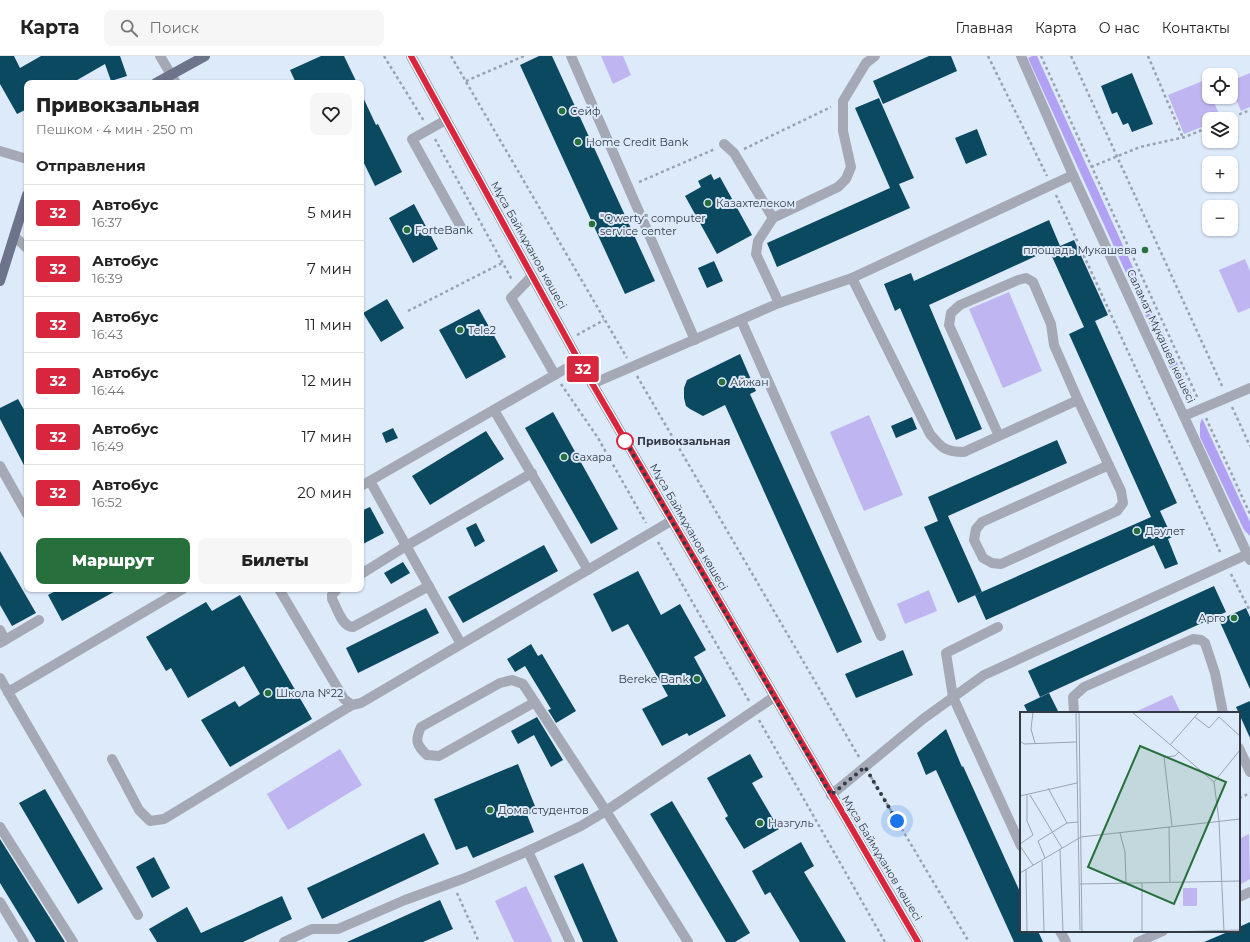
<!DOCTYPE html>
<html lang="ru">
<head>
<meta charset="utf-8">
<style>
  :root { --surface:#fff; --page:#f6f6f6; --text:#222; --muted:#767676; --line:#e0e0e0; --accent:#276f3b }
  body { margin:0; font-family:Montserrat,sans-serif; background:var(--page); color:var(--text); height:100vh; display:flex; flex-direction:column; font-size:15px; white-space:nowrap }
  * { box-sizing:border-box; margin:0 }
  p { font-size:13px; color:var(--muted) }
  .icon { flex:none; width:22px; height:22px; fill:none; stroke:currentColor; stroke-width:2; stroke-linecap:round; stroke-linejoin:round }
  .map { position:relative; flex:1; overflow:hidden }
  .panel { position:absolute; left:24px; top:24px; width:340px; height:512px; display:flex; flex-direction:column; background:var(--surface); border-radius:8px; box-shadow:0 1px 3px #0004 }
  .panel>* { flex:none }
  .badge { padding:0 8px; border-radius:3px; font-size:14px; line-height:26px }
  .controls { position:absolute; left:1202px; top:12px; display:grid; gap:8px }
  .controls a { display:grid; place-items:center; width:36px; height:36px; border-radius:8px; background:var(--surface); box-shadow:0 1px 3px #0004; font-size:20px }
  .you { position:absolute; width:20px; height:20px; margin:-10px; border:3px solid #fff; border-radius:50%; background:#1a73e8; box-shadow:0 0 0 6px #1a73e833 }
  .map>.badge { position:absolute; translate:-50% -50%; box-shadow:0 0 0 2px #fff }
  h2 { padding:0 12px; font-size:15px; line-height:36px }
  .round { display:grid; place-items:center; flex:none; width:42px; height:42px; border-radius:8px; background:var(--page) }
  .summary { display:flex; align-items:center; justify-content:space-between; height:68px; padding:0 12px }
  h1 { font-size:19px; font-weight:800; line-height:30px }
  .action { display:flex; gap:8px; margin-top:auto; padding:8px 12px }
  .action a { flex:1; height:46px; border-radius:8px; background:var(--accent); color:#fff; font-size:16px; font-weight:800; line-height:46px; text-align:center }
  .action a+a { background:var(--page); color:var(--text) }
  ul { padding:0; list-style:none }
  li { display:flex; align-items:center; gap:12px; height:56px; padding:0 12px; border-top:1px solid var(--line) }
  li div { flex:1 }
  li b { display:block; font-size:15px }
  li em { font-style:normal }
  li .badge { min-width:44px; font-weight:700; text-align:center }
  header { display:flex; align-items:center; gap:24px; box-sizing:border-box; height:56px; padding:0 20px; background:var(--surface); border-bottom:1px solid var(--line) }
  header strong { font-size:19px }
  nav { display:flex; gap:22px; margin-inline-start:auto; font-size:14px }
  .search { width:280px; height:36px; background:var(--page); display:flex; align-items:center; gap:10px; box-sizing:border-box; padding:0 14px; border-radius:8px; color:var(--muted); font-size:15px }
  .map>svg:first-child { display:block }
</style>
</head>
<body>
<header>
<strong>Карта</strong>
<div class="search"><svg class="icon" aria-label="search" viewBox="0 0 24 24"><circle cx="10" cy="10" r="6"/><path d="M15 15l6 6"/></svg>Поиск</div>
<nav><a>Главная</a><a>Карта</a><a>О нас</a><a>Контакты</a></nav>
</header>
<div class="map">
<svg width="1250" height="886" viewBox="0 0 1250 886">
  <rect width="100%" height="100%" fill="#ddeafa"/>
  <g fill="#bfb6f1">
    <polygon points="601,0 623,0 631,19 613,28"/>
    <polygon points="1250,17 1250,51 1241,55 1231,31 1231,25"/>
    <polygon points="1205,24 1209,34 1209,41 1212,41 1221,63 1209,63 1209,68 1184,78 1168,39"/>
    <polygon points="1245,203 1250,215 1250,252 1238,257 1219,214"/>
    <polygon points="1009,236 1042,315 1003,332 969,253"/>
    <polygon points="869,359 903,439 864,455 830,376"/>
    <polygon points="929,534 937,555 905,568 897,548"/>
    <polygon points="1172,639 1181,657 1133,657"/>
    <polygon points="340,693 362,729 288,774 267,738"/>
    <polygon points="1249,778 1250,823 1239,829 1239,783"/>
    <polygon points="526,830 552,885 551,886 514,886 495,845"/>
  </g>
  <g fill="#b0a1f4">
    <polygon points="1032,0 1037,0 1145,238 1137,241 1028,2"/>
    <polygon points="1149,246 1195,345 1188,344 1183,340 1141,250"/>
    <polygon points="1202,362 1250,466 1250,480 1244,474 1200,381 1200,368"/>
  </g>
  <g fill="#0b4961">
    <polygon points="0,0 14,0 20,12 41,0 120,0 127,20 111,25 105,8 72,27 27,27 27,53 17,58 0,28"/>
    <polygon points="321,0 344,0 357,27 296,27 290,14"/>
    <polygon points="539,0 552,0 655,225 625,238 520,9"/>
    <polygon points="929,0 951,0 957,15 883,48 873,25"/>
    <polygon points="1132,17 1153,68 1132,76 1128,67 1123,69 1117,56 1112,58 1101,30"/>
    <polygon points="361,37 376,69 378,68 402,116 375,130 361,101"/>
    <polygon points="879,42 914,122 899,128 910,152 777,211 767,187 890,132 855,52"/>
    <polygon points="977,73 987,99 966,108 955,82"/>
    <polygon points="711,118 714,124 720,121 752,179 717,198 685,140 701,131 698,125"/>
    <polygon points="414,148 438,193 413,207 389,162"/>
    <polygon points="1049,164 1060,190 1074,184 1108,259 1095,265 1177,447 1160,455 1172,481 1168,483 1178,508 1165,513 1154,489 986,564 975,539 1151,461 1069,278 1084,271 1049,194 929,249 982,373 956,384 900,252 895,255 884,228 911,217 914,225"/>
    <polygon points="714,205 723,225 707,232 698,212"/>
    <polygon points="387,243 404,272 381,286 363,257"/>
    <polygon points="479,253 506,301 466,323 439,274"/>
    <polygon points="740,298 756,335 750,338 862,586 837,597 725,349 703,360 690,353 686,350 684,342 684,332 687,324"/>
    <polygon points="18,343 27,359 27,415 0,363 0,352"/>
    <polygon points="553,356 618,473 591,488 525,372"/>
    <polygon points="912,361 917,373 896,382 891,370"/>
    <polygon points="393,372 398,382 386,387 382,377"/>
    <polygon points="486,375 504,403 430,449 412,420"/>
    <polygon points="1057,384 1067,407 948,460 982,536 958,547 924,471 938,465 928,441"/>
    <polygon points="370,451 384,477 361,489 361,455"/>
    <polygon points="476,467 485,485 475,491 466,472"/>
    <polygon points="544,489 558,515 463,567 448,541"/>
    <polygon points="0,495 36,557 12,570 0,549"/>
    <polygon points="403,506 410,517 391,528 384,517"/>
    <polygon points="638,515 661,559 680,548 706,594 694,601 726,660 689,680 687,677 662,690 642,653 668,640 628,568 612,576 593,538"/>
    <polygon points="1214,530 1226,556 1040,641 1028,615"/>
    <polygon points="59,533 119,533 62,565 48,539"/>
    <polygon points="240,539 312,663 230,711 201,664 235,645 239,651 260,638 244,610 188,642 171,612 166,615 146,581 206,546 212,555"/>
    <polygon points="426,552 439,577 358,617 346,592"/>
    <polygon points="1246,552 1250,561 1250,633 1219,564"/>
    <polygon points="531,588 538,600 542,598 576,655 556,667 548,654 551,653 525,610 515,616 507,603"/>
    <polygon points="903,594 913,619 856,642 845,618"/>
    <polygon points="1049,637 1059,657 1028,657 1024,649"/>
    <polygon points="1250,645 1250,682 1236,651"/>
    <polygon points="537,661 563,704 551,711 534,679 518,688 511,675"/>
    <polygon points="946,673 962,711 963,710 1021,838 1021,875 1038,875 1043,886 1014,886 936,714 926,719 917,697"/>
    <polygon points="750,698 763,721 752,727 779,773 744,793 725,762 728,760 707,722"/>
    <polygon points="518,708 537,755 527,759 534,776 473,802 467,790 456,794 434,743"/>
    <polygon points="45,733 103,833 78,848 19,747"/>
    <polygon points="672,745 750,877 735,886 726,886 650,758"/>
    <polygon points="424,777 439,808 322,863 307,832"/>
    <polygon points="0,783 65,886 36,886 0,827"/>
    <polygon points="801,786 814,810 804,816 846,886 800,886 770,836 765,839 752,815"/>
    <polygon points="154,801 170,832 152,842 136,811"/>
    <polygon points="583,807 618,886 583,886 554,820"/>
    <polygon points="282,840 292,863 243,886 157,886 149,873 187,851 201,877"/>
    <polygon points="440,844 453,873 423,886 347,886"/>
    <polygon points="1250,866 1250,886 1204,886 1230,875 1239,875 1239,871"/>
  </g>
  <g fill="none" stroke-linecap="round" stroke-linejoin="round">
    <g stroke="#98a3b1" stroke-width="2.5" stroke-dasharray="3 3" stroke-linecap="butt">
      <polyline points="384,0 424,65"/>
      <polyline points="451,0 627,302"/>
      <polyline points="988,0 1047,120"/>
      <polyline points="1041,0 1198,343"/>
      <polyline points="1071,0 1223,332"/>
      <polyline points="1148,0 1183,82"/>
      <polyline points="466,25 524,0"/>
      <polyline points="1228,63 1250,54"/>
      <polyline points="435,83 512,224"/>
      <polyline points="744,93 831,51"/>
      <polyline points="1091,111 1140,91 1185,81 1209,71"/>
      <polyline points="639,126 715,93"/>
      <polyline points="1056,139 1221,498"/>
      <polyline points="408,255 502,207"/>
      <polyline points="577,279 604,264"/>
      <polyline points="637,320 859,701"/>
      <polyline points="561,328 598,382 646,467"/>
      <polyline points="1232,351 1250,390"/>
      <polyline points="1206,362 1250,458"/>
      <polyline points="658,486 749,645"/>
      <polyline points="1231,518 1250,555"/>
      <polyline points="759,664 885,886"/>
      <polyline points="871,721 969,886"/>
      <polyline points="1239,742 1250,737"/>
      <polyline points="457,837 479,886"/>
    </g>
    <g stroke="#a5a9b6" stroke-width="10">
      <polyline points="160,0 176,27"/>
      <polyline points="571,0 695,284"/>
      <polyline points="1021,0 1073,119 1250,504"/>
      <polyline points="446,64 412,83 462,173"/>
      <polyline points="724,88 734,97 773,162"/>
      <polyline points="0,95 27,103"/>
      <polyline points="14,180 27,192"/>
      <polyline points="532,220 511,242 555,319"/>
      <path d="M852,222L930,378C942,392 945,396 964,396L1078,344L1054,289L1051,268L1033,226L1026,222L1018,224L960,249L951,257L949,269L999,380"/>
      <polyline points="779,247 756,198 758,185 773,162 838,131 846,123 851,111 843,75 843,45 866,7 875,0"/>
      <polyline points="741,264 881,580"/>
      <polyline points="592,328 779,247 852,222 1073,119"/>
      <polyline points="1078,344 1121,435 1123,447 1117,455 1001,508 992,507 983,502 974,484 976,473 982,466 1109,409"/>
      <polyline points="494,354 588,514"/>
      <polyline points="1184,360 1250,332"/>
      <polyline points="0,410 27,458"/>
      <polyline points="370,425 461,588"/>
      <polyline points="361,430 579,305"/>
      <polyline points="361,518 406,490 532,417"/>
      <polyline points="279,533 344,643 352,649 361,647 671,465"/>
      <path d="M337,533L332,539V543C337,552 342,571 353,571L429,530"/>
      <polyline points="998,571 946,597 953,641 1021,790"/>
      <polyline points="0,574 5,584"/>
      <polyline points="0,587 39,564"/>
      <polyline points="0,622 8,636 183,533"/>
      <polyline points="8,636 138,859"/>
      <path d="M535,646L439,700L427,699C416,689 415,684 421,671L500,627L512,624L523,628L606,755L688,886"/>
      <polyline points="1074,657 1073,641 1084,631 1193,583 1201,584 1205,587 1215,617 1223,657"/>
      <polyline points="1239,692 1250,716"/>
      <polyline points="112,703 139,754 150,765 164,763 352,649"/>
      <polyline points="831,739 923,663 984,619 1250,497"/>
      <polyline points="0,771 73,886"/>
      <polyline points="528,795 570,886"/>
      <polyline points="1239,841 1250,836"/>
      <polyline points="0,846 24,886"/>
      <polyline points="1060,875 1066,886"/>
      <polyline points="284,886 312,873 338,873 405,844 465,822 528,795 581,770 606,755 774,641"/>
      <polyline points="1138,886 1163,875"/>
    </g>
    <g stroke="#6c738a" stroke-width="10">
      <polyline points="411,0 579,305 918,886"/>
      <polyline points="156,27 205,0"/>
      <polyline points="0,225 27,139"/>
    </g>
  </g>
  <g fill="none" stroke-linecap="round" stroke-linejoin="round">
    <defs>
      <polyline id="line" points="411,0 579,305 918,886"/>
    </defs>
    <use href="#line" stroke="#fff" stroke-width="9"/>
    <use href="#line" stroke="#d7263d" stroke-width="6"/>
    <polyline stroke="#323b45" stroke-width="4" stroke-dasharray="0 7.2" points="625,385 624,383 831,739 865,711 897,765"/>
  </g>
  <g fill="#276f3b" stroke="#ddeafa" stroke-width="1.5">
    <circle cx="562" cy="55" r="4"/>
    <circle cx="578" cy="86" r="4"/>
    <circle cx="708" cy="147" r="4"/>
    <circle cx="592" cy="168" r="4"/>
    <circle cx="407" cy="174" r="4"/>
    <circle cx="1145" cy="194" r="4"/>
    <circle cx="460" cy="274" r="4"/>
    <circle cx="722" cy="326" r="4"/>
    <circle cx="564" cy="401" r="4"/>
    <circle cx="1137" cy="475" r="4"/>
    <circle cx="1234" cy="562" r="4"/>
    <circle cx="697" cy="623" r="4"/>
    <circle cx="268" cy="637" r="4"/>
    <circle cx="490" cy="754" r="4"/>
    <circle cx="760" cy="767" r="4"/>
  </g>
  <circle fill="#fff" stroke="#d7263d" stroke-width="2" cx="625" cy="385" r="8"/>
  <g text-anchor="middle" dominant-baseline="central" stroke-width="4" stroke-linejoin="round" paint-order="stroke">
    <g font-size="11" fill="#323b45" stroke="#ddeafa" text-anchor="start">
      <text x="570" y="55">Сейф</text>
      <text x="586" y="86">Home Credit Bank</text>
      <text x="716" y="147">Казахтелеком</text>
      <text x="600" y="162">"Qwerty" computer<tspan x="600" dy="13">service center</tspan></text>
      <text x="415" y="174">ForteBank</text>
      <text x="1137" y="194" text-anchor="end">площадь Мукашева</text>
      <text x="468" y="274">Tele2</text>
      <text x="730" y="326">Айжан</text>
      <text x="572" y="401">Сахара</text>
      <text x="1145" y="475">Дәулет</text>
      <text x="1226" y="562" text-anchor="end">Арго</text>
      <text x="689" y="623" text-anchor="end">Bereke Bank</text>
      <text x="276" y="637">Школа №22</text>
      <text x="498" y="754">Дома студентов</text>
      <text x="768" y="767">Назгуль</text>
    </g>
    <g font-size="11" fill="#323b45" stroke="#ddeafa">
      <text transform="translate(529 189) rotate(61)">Мұса Баймұханов көшесі</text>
      <text transform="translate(1161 280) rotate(65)">Саламат Мұқашев көшесі</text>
      <text transform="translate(689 471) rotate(60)">Мұса Баймұханов көшесі</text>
      <text transform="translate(882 802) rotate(59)">Мұса Баймұханов көшесі</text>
    </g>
    <g font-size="11" font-weight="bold" fill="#323b45" stroke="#ddeafa" text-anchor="start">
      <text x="637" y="385">Привокзальная</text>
    </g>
  </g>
  <g transform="translate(1020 656)">
    <rect width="220" height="220" fill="#ddeafa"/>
    <path d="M163,176H177V194H163Z" fill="#bfb6f1"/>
    <path fill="none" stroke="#99a4b2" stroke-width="1" d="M13,0L11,17L15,31M56,0L60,218M59,0L62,220M112,0L194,70L199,109M175,5L189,16L199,5L220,24M0,29L4,32L56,30M150,33L179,0M194,70L220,38M28,76L47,111M10,83L42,136M0,84L57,71M199,109L204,220M152,114L144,45L155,44L159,40M149,115L150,170M100,121L105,140L106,171M0,132L13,123L7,109V83M0,134L13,153M40,137L43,220M25,146L18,129L47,111L58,110M22,149L24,220M6,157L7,220M0,161L61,125L220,107M60,172L220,169M122,220V171M150,220L220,218"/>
    <path fill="#276f3b" fill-opacity="0.15" stroke="#276f3b" stroke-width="2" d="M120,34L206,70L154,192L68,155Z"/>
    <rect width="220" height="220" fill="none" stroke="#323b45" stroke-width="2"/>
  </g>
</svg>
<div class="controls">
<a><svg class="icon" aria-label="locate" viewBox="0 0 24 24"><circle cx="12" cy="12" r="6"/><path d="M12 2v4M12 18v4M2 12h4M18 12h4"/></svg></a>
<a><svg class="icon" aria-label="layers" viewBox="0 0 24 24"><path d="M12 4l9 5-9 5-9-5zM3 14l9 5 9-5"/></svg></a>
<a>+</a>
<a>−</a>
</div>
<div class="you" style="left:897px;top:765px"></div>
<b class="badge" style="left:583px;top:313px;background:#d7263d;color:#fff">32</b>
<section class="panel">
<div class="summary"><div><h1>Привокзальная</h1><p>Пешком · 4 мин · 250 m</p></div><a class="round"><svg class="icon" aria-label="heart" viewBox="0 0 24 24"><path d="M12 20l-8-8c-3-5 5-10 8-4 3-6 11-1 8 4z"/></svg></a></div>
<h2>Отправления</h2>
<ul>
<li><span class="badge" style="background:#d7263d;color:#fff">32</span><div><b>Автобус</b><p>16:37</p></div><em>5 мин</em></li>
<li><span class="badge" style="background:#d7263d;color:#fff">32</span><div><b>Автобус</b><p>16:39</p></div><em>7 мин</em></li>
<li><span class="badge" style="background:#d7263d;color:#fff">32</span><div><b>Автобус</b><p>16:43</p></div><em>11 мин</em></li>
<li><span class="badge" style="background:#d7263d;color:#fff">32</span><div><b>Автобус</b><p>16:44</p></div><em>12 мин</em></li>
<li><span class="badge" style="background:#d7263d;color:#fff">32</span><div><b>Автобус</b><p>16:49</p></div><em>17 мин</em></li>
<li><span class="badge" style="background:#d7263d;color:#fff">32</span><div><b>Автобус</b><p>16:52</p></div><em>20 мин</em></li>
</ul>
<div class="action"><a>Маршрут</a><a>Билеты</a></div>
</section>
</div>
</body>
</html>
